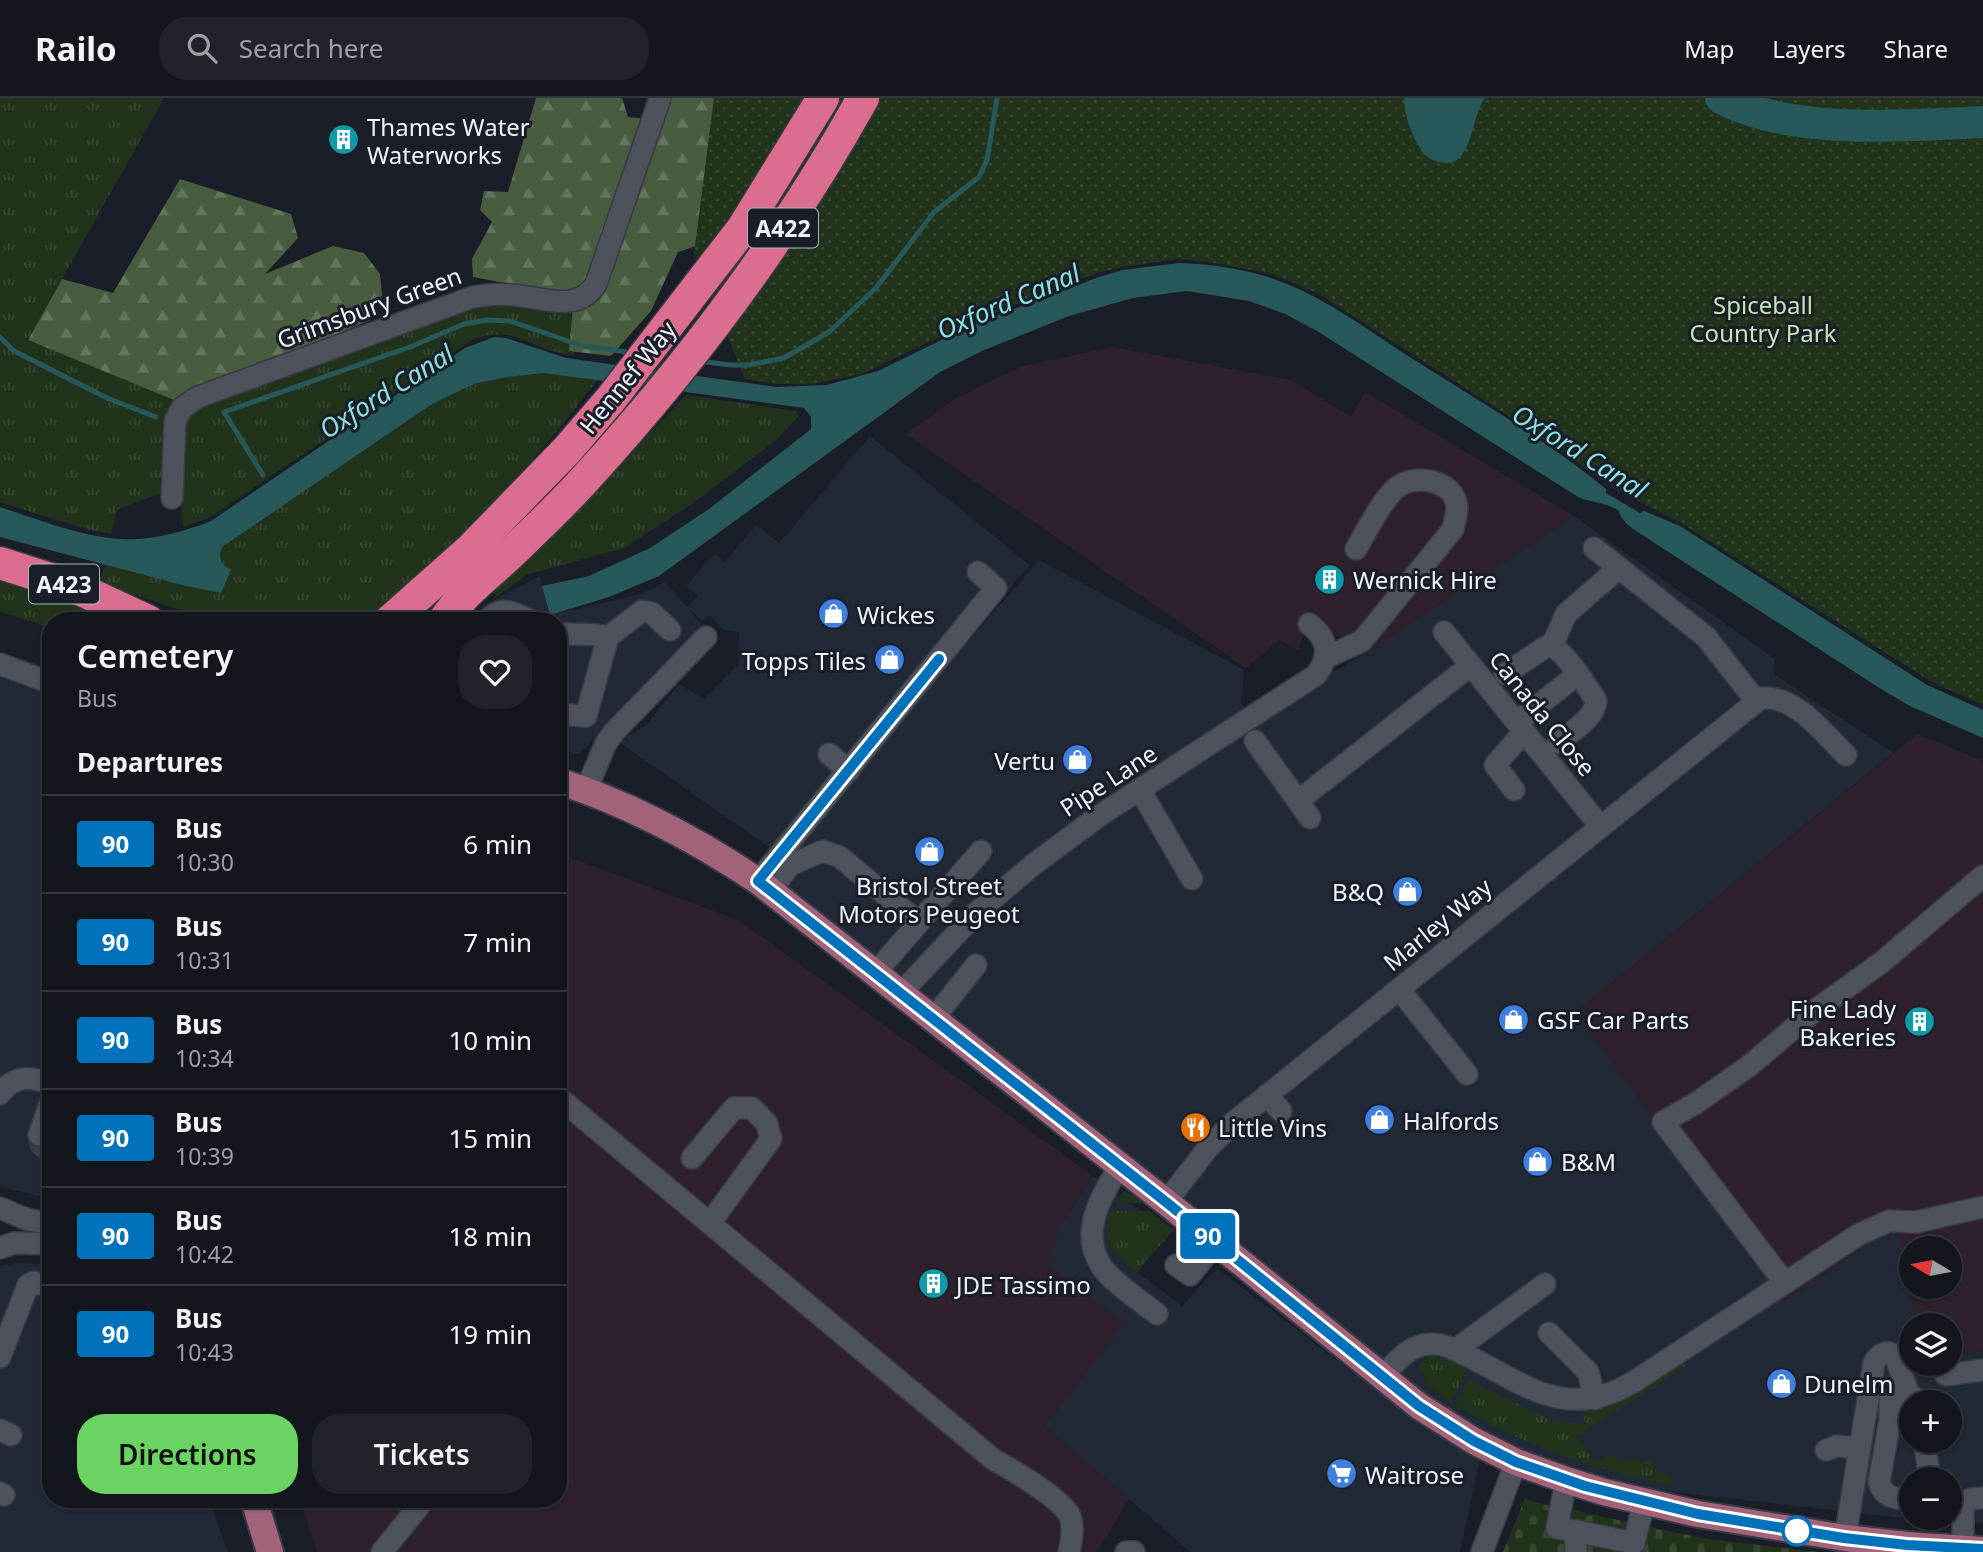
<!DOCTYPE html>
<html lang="en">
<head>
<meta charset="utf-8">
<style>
  :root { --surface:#14161e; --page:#21232b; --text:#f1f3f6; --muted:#9d9fa4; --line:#33353c; --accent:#6bd362 }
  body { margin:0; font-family:"Noto Sans",sans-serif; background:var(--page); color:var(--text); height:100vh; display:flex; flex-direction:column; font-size:26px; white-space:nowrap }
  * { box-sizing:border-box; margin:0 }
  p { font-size:23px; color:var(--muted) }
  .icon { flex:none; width:38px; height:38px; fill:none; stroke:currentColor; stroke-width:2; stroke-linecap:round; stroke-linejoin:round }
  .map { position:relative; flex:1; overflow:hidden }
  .details { position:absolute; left:42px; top:514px; width:525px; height:896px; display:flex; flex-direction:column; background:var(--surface); border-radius:28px; box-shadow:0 2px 5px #0004,0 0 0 2px var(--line) }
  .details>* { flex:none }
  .badge { padding:0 14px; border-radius:5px; font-size:24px; line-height:46px }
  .needle { width:46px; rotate:280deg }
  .controls { position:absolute; left:1899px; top:1138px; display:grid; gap:14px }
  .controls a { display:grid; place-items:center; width:63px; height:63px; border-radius:50%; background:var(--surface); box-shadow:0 2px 5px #0004,0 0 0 2px var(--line); font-size:35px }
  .map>.badge { position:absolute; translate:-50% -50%; box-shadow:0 0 0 4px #fff }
  h2 { padding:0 35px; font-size:26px; line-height:63px }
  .round { display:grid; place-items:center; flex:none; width:74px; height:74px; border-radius:28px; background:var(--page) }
  .overview { display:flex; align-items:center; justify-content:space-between; height:119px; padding:0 35px }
  h1 { font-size:33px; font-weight:600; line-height:52px }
  .action { display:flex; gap:14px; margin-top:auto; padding:14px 35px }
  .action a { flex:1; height:80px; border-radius:28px; background:var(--accent); color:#111; font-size:28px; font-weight:600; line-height:80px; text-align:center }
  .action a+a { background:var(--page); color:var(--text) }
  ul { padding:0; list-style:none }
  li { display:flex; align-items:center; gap:21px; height:98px; padding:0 35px; border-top:2px solid var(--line) }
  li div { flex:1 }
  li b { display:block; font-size:26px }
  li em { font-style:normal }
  li .badge { min-width:77px; font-weight:700; text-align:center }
  header { display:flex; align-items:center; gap:42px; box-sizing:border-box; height:98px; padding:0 35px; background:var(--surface); border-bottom:2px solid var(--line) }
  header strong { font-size:33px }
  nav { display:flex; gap:38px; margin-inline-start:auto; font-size:24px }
  .search { width:490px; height:63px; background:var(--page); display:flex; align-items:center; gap:18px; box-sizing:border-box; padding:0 24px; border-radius:28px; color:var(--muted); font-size:26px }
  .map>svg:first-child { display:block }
</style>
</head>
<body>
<header>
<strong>Railo</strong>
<div class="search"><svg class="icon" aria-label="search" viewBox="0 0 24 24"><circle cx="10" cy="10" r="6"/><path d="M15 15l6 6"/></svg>Search here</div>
<nav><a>Map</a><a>Layers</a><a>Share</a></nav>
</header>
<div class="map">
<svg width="1983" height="1454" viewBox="0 0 1983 1454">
  <defs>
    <pattern id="grass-tufts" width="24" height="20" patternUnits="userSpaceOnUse" patternTransform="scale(1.75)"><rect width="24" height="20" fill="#22331c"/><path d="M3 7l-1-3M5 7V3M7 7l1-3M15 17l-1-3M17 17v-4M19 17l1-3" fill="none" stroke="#384732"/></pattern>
    <pattern id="forest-firs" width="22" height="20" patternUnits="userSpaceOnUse" patternTransform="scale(1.75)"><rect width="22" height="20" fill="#485d40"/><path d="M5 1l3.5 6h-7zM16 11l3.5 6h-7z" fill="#63755c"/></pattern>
    <pattern id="cemetery-stones" width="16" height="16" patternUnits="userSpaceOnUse" patternTransform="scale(1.75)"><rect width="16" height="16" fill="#22331c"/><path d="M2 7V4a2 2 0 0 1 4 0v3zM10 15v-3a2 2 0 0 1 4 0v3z" fill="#384732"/></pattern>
    <pattern id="park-dots" width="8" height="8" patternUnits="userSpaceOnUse" patternTransform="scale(1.75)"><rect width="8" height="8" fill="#22331c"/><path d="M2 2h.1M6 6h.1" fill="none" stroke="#384732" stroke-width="1.8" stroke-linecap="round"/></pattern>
  </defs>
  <rect width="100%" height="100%" fill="#1a1e28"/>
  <g fill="#212836" fill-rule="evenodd">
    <path d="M870,338L1030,467L807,727L1039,462L1244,572L1241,605L1255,622L1368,553L1574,418L1775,561L1774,576L1893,655L1575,915L1893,1131H1897L1917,1227H1911V1265H1950V1257L1983,1253V1425H1947L1566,1382L1382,1279L758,783L780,757L619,644L646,627L679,586L704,601L738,566L739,535L723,531L709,517L703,523L688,510L702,527L612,627L578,656L558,650V523H470L482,508L540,478L550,517L641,496L665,484L687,509L698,498L686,488L714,456L725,464L756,427L779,445ZM1911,1304H1950V1342H1911ZM1911,1381H1950V1419H1911Z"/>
    <polygon points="0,566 51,585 51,1101 0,1089"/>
    <polygon points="1093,1078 1168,1132 1138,1175 1182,1208 1217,1170 1383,1298 1480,1360 1460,1454 1190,1454 1044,1328 1124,1225 1047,1167 1061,1127"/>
    <polygon points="18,1165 51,1167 51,1402 209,1402 228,1454 0,1454 0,1168"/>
  </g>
  <g fill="#2e202c" fill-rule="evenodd">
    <polygon points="1113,249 1291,282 1351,319 1365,294 1574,418 1368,553 1311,524 1304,534 1299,552 1279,542 1246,570 906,336 956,300 1023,268"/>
    <path d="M1917,636L1983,663V1253L1950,1257V1227H1917L1897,1131H1892L1788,1201L1575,915ZM1911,1150H1950V1188H1911Z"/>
    <polygon points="558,755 740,823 1093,1078 1061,1127 1048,1167 1125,1225 1044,1328 1129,1401 1097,1454 317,1454 301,1402 558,1402"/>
  </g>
  <g fill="url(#grass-tufts)">
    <polygon points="0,0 164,0 28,241 174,302 168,318 161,395 117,412 111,436 85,431 0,404"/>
    <path d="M491,200L578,206L574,257C534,255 515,224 472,242L209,420L183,429L180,385L185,320L203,302Z"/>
    <path d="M544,275L598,281C532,369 449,455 363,523H214L97,484L106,467L182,487L201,489L225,469L221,463V449L432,306L474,286L507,279Z"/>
    <polygon points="686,297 796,313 799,318 775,343 700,400 624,450 526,477 498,498 489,492 544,446"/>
    <polygon points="0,481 96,513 117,523 51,523 51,530 0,513"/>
    <polygon points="1124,1093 1144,1105 1116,1104"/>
    <path d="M1110,1113H1149L1174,1132L1136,1174C1110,1152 1104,1148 1110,1113Z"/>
    <path d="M1440,1253L1470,1266L1451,1304L1428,1288L1423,1275L1418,1271C1423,1260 1428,1257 1440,1253Z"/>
    <path d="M1682,1262L1685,1269L1577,1338L1592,1361L1598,1362L1612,1355L1618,1365L1637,1360L1641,1366L1649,1362L1659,1376L1665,1373L1673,1381L1671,1387C1594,1371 1523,1348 1455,1307L1468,1282L1552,1323L1585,1326L1583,1313C1623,1304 1649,1284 1682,1262Z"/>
  </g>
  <g fill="url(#forest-firs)">
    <polygon points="536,0 622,0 628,19 658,22 667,0 798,0 708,144 678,154 651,213 611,258 569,253 574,198 473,179 472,161 492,124 480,112 484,93 508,94"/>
    <polygon points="180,81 291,116 298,140 265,176 333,148 364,155 380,176 382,197 371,215 371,222 174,302 28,242 62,181 113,195"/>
  </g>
  <polygon fill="url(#cemetery-stones)" points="1525,1400 1538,1405 1707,1441 1820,1454 1503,1454"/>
  <polygon fill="url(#park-dots)" points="714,0 1983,0 1983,607 1930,583 1681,425 1615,391 1538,337 1319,196 1269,175 1208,164 1178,161 1122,169 1097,175 973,223 862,276 811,286 777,286 745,281 694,156"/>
  <g fill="#28595a">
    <path d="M1404,0H1485C1471,16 1473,74 1439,64C1432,62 1424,58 1421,52C1412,37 1404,18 1404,0Z"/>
    <path d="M1179,165C1209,166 1239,170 1268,179C1322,196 1369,233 1416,263C1480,304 1547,342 1606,391V395L1640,415L1644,413L1680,428L1927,587L1983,612V640L1910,608L1881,591L1653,444C1642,436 1621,426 1619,413C1607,404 1592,405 1578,399L1317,233L1285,216L1249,203L1187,193L1133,200L1069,218L984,252L940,274L659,478L609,499L550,517L542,488L589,478L650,450L709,411L811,331V319L804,310L544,275L507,279L474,286L432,306L222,449C218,460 221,467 231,472L221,495L182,487L0,439V409C37,421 82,439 121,441C151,443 183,434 211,423L465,250L494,239L506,240L566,260L777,289L827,287L878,273L974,226L1099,179L1123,172Z"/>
  </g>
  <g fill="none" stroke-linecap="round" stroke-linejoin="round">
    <g stroke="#28595a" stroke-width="5">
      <polyline points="0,239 14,253 107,300 156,319"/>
      <polyline points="699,263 730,267 749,267 784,260 829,234 876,190 934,114 979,79 987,62 997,0"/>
      <polyline points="263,377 224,314 410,249 464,226 487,222 510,223 583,248 634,255"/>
    </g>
    <path stroke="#28595a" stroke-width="32" d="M1721,0C1791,37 1905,28 1983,24"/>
    <polyline stroke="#3a3e47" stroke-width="21" stroke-dasharray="21 10" stroke-linecap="butt" points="39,1037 40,1047 51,1056"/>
    <defs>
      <g id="minor">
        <path d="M172,400L175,323L182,310L198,299L473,199C489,196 504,195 521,198C548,201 578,214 596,186L660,0"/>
        <polyline points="1594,450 1706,539 1756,603"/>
        <path d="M487,523C501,506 515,515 531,523"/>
        <polyline points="1444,534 1600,728"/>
        <path d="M558,535C575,538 591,534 608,539L586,618"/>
        <polyline points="608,539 642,513 652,515 670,532"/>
        <polyline points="1552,548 1566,516 1619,470"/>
        <path d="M1325,560L1362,543L1453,431C1454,425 1457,416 1457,409C1455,382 1413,374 1395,391C1379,407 1368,431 1356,451"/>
        <polyline points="0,566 51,585"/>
        <path d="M1505,576L1547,548C1563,548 1586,588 1596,602C1596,620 1570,634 1558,645"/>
        <polyline points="558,616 586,618"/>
        <polyline points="1517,624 1578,576"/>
        <polyline points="1255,643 1310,720"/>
        <polyline points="829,656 849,673"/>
        <polyline points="586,692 606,645 614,634 706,539"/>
        <polyline points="1140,692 1192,781"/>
        <polyline points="1514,692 1495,667 1524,634"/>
        <polyline points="1298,703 1471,567"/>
        <polyline points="758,783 996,490 978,474"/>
        <polyline points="771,793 790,767 823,753 840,759 918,824"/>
        <polyline points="876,874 981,753"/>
        <polyline points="1399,891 1467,976"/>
        <path d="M902,894L975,816L1034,766L1099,718L1316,577C1331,558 1328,540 1309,526"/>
        <polyline points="934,920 976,867"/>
        <path d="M0,996C14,977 30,978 51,986"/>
        <polyline points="1267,997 1281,1013"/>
        <path d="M558,999L993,1361C1014,1373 1056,1397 1069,1416C1074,1426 1072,1443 1069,1454"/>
        <polyline points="39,1037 51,1003"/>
        <polyline points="692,1060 734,1010 752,1010 767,1026 771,1041 710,1125"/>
        <path d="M1120,1068C1100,1099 1079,1135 1102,1169C1113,1185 1141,1203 1157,1216"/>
        <path d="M1166,1104L1208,1050L1234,1024L1761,600C1796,597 1823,635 1846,657"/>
        <polyline points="0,1110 26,1121 51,1126"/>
        <polyline points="0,1150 14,1145 51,1146"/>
        <polyline points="1176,1167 1190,1177 1216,1144"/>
        <polyline points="1784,1184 1663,1024 1696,1005 1749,968 1814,913 1882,864 1983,778"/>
        <polyline points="1549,1235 1588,1274 1595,1301"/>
        <polyline points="1455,1252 1545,1186"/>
        <polyline points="0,1259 28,1187 34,1184 51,1190"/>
        <polyline points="1946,1277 1983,1272"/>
        <path d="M1382,1279C1395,1265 1407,1248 1429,1246C1443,1244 1457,1253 1470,1259C1530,1290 1569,1323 1635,1283L1858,1137L1889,1123L1916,1124L1983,1109"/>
        <path d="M1909,1297L1890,1301V1322L1879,1384C1884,1401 1896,1400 1911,1402"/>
        <polyline points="0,1332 11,1337"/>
        <polyline points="1924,1342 1930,1381"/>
        <polyline points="1826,1352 1837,1348 1860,1350"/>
        <polyline points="1566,1382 1557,1430 1576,1433 1576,1454"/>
        <polyline points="0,1395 4,1397"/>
        <polyline points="1576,1433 1634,1445 1644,1404"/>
        <path d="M1845,1440L1874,1265C1879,1256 1886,1252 1895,1257L1909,1297L1915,1300L1917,1304"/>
        <polyline points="1963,1451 1963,1408 1970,1401 1983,1400"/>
        <polyline points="382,1454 424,1402"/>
        <polyline points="1126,1454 1134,1454"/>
        <polyline points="1482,1454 1516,1364"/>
      </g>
      <g id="major">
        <path d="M558,683C630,706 695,741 758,783L1166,1104L1419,1308L1474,1343L1516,1364L1566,1382L1604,1394L1698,1416L1845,1440L1907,1447L1983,1452"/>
        <polyline points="254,1402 270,1454"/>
      </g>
      <g id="highway">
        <polyline points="0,465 75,489 148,523"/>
        <polyline points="390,523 471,451 567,352 611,301 743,130 823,0"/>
        <path d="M444,523C460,498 485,479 507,459C534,433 561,408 586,380C691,265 787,137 863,0"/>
      </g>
    </defs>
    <use href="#minor" stroke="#383b43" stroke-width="24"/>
    <use href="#major" stroke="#383b43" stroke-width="30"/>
    <use href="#highway" stroke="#383b43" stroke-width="35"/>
    <use href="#minor" stroke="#4d525d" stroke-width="21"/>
    <use href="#major" stroke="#a2637a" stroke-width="26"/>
    <use href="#highway" stroke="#db6e8e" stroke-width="32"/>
  </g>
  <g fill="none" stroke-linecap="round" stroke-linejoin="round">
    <defs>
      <polyline id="line" points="939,561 758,783 1166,1104 1419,1308 1474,1343 1516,1364 1585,1388 1698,1416 1844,1440 1907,1447 1983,1451"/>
    </defs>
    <use href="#line" stroke="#fff" stroke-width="16"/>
    <use href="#line" stroke="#0072bc" stroke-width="10"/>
  </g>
  <defs>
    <symbol id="building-disc" viewBox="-11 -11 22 22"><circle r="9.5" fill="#0f9aa8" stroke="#1a1e28"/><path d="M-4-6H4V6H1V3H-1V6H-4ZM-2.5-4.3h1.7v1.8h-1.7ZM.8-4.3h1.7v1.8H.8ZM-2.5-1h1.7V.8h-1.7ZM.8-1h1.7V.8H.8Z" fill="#fff"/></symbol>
    <symbol id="shop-disc" viewBox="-11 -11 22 22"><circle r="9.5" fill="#3f7fe0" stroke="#1a1e28"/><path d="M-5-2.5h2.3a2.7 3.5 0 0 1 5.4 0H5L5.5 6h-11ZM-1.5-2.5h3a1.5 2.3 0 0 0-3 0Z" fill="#fff"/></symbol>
    <symbol id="restaurant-disc" viewBox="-11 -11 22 22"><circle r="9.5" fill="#e8710a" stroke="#1a1e28"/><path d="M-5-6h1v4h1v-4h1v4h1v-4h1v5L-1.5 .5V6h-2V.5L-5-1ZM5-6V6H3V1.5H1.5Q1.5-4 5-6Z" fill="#fff"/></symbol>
    <symbol id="supermarket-disc" viewBox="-11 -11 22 22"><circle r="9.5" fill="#3f7fe0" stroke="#1a1e28"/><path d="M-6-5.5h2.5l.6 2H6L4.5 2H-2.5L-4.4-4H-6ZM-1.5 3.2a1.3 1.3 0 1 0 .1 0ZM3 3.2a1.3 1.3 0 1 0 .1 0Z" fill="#fff"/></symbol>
  </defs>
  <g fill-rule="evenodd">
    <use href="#building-disc" x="326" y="24" width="35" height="35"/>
    <use href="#building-disc" x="1312" y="464" width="35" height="35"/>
    <use href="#shop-disc" x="816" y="498" width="35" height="35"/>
    <use href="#shop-disc" x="872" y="544" width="35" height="35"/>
    <use href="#shop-disc" x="1060" y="644" width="35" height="35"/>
    <use href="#shop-disc" x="912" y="736" width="35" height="35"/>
    <use href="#shop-disc" x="1390" y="776" width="35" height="35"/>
    <use href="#shop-disc" x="1496" y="904" width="35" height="35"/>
    <use href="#building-disc" x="1902" y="906" width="35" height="35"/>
    <use href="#shop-disc" x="1362" y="1004" width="35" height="35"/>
    <use href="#restaurant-disc" x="1178" y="1012" width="35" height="35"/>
    <use href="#shop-disc" x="1520" y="1046" width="35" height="35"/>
    <use href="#building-disc" x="916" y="1168" width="35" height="35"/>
    <use href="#shop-disc" x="1764" y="1268" width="35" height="35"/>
    <use href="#supermarket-disc" x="1324" y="1358" width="35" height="35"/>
  </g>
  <circle fill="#fff" stroke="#0072bc" stroke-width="3.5" cx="1797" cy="1433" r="14"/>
  <g text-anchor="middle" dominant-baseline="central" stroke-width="6" stroke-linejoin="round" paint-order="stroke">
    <g fill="#1a1e28" stroke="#afb2ba" stroke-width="2">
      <rect x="748" y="110.5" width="70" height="39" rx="5"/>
      <rect x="29" y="466.5" width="70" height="39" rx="5"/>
    </g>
    <g font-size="23" font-weight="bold" fill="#eff2f9">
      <text x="783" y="130">A422</text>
      <text x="64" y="486">A423</text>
    </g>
    <g font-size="24" fill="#eff2f9" stroke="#1a1e28" text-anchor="start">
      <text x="367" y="28">Thames Water<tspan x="367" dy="28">Waterworks</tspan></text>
      <text x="1353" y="481">Wernick Hire</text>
      <text x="857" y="516">Wickes</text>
      <text x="866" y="562" text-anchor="end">Topps Tiles</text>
      <text x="1055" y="662" text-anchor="end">Vertu</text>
      <text x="929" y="787" text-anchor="middle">Bristol Street<tspan x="929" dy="28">Motors Peugeot</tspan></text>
      <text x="1384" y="793" text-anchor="end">B&amp;Q</text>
      <text x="1896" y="910" text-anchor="end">Fine Lady<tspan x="1896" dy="28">Bakeries</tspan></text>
      <text x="1537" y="921">GSF Car Parts</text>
      <text x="1403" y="1022">Halfords</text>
      <text x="1218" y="1029">Little Vins</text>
      <text x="1561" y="1063">B&amp;M</text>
      <text x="956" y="1186">JDE Tassimo</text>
      <text x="1804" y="1285">Dunelm</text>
      <text x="1365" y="1376">Waitrose</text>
    </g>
    <g font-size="24" fill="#c0e7b1" stroke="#1a1e28">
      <text x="1763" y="206">Spiceball<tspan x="1763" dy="28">Country Park</tspan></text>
    </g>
    <g font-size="24" fill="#eff2f9" stroke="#1a1e28">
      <text transform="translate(369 209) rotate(-20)">Grimsbury Green</text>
      <text transform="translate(627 279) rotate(-51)">Hennef Way</text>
      <text transform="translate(1543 615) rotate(51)">Canada Close</text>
      <text transform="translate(1108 682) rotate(-33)">Pipe Lane</text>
      <text transform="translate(1437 826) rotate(-39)">Marley Way</text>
    </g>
    <g font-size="26" font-style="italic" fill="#8adfe0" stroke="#1a1e28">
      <text transform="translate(1008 203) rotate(-23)">Oxford Canal</text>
      <text transform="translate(386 293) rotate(-32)">Oxford Canal</text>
      <text transform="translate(1580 353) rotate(32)">Oxford Canal</text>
    </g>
  </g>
</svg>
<div class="controls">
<a><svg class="needle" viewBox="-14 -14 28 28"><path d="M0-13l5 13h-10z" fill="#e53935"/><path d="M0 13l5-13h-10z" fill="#9d9fa4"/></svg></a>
<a><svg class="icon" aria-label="layers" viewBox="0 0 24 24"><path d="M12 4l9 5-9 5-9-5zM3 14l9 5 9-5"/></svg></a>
<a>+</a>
<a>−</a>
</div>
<b class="badge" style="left:1208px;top:1138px;background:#0072bc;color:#fff">90</b>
<section class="details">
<div class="overview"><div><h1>Cemetery</h1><p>Bus</p></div><a class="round"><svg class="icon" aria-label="heart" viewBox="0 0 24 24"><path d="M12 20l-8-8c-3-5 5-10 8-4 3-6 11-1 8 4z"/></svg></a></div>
<h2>Departures</h2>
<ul>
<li><span class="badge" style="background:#0072bc;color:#fff">90</span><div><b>Bus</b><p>10:30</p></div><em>6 min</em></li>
<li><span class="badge" style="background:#0072bc;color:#fff">90</span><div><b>Bus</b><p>10:31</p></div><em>7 min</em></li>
<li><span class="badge" style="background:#0072bc;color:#fff">90</span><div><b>Bus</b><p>10:34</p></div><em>10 min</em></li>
<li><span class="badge" style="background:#0072bc;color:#fff">90</span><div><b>Bus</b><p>10:39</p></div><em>15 min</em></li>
<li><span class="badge" style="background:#0072bc;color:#fff">90</span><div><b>Bus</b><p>10:42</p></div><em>18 min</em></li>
<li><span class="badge" style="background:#0072bc;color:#fff">90</span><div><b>Bus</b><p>10:43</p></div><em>19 min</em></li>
</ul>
<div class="action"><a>Directions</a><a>Tickets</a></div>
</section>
</div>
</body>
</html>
